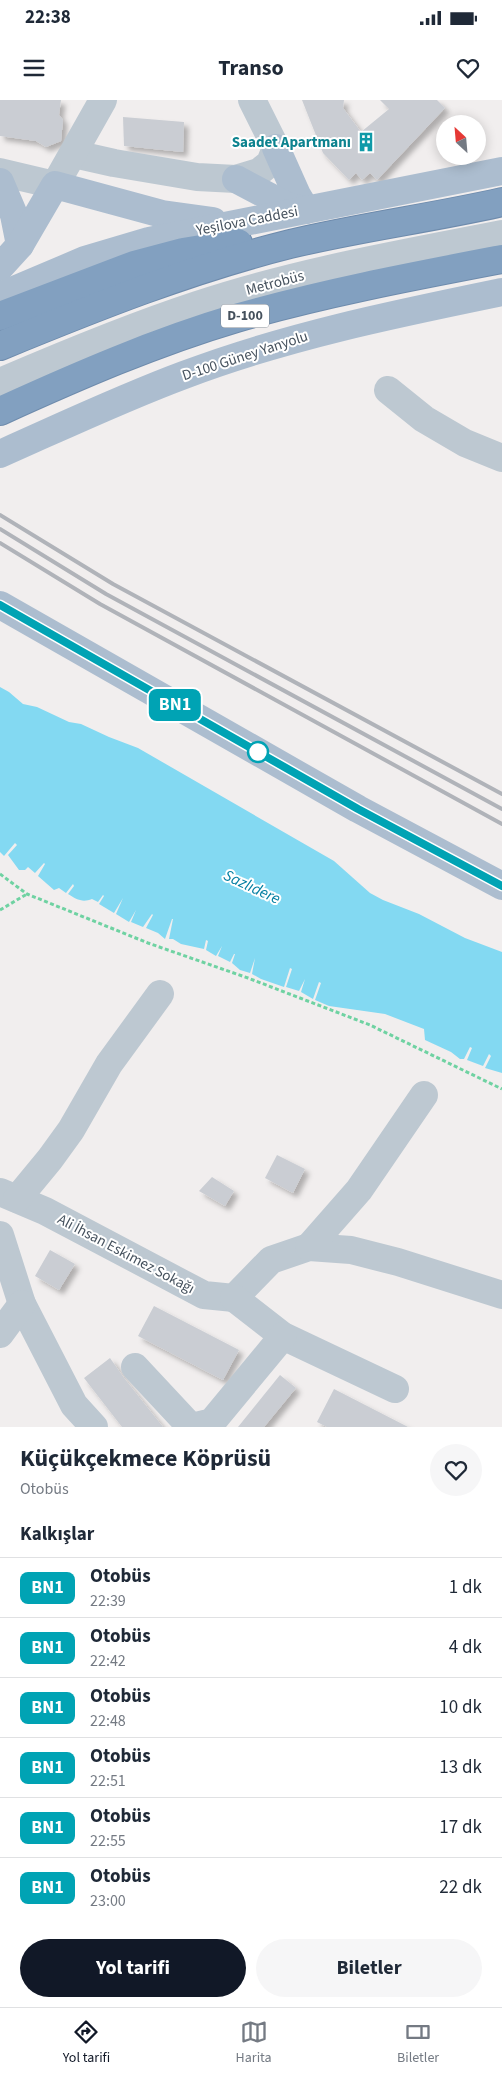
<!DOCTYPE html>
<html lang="tr">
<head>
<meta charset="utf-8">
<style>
  :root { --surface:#fff; --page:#f6f6f7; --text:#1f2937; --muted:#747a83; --line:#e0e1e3; --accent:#111827 }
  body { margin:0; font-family:"Source Sans 3",sans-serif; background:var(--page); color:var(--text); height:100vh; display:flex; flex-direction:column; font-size:19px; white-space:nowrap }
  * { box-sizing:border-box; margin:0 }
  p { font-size:16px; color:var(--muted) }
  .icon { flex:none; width:28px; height:28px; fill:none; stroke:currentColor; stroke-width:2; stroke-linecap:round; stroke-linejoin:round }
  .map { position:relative; height:1327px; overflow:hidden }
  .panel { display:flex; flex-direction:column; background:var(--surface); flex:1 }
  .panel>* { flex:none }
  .badge { padding:0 10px; border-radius:8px; font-size:18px; line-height:32px }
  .needle { width:32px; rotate:334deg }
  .buttons { position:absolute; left:436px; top:15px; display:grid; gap:10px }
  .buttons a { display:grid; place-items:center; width:50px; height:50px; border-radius:50%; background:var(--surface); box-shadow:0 2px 12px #0003; font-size:25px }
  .map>.badge { position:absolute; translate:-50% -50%; box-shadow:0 0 0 2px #fff }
  h2 { padding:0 20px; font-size:19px; line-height:45px }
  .round { display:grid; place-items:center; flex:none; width:52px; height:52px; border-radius:26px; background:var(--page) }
  .overview { display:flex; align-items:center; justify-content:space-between; height:85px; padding:0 20px }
  h1 { font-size:24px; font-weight:700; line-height:38px }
  .cta { display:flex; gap:10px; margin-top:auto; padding:10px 20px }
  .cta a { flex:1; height:58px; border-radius:30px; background:var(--accent); color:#fff; font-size:20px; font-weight:700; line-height:58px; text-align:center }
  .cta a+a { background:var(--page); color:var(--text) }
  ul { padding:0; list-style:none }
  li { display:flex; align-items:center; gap:15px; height:60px; padding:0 20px; border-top:1px solid var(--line) }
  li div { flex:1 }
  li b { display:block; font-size:19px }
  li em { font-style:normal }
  li .badge { min-width:55px; font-weight:700; text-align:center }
  .status { display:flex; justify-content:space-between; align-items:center; height:35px; padding:0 25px; background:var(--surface); direction:ltr }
  .status svg { height:14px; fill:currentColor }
  header { display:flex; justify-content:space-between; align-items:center; height:65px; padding:0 20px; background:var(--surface); font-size:22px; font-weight:700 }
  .tabs { display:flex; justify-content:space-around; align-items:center; height:70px; border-top:1px solid var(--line); background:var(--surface); font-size:14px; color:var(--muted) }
  .tabs a { display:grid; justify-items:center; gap:2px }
  .tabs .current { color:var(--accent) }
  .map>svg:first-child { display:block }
</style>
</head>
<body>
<div class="status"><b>22:38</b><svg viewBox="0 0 49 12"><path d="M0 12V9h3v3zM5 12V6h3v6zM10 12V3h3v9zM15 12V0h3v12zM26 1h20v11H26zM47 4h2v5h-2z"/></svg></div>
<header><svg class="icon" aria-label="menu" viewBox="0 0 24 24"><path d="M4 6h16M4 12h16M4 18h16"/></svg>Transo<svg class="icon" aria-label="heart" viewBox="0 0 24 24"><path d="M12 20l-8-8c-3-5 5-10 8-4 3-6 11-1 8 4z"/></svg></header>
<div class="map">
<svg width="502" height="1327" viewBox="0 0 502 1327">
  <defs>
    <filter id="shadow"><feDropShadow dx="4.5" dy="4.5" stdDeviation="2.5" flood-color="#0004"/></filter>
  </defs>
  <rect width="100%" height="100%" fill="#f1eeee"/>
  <path fill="#83d9f2" d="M0,587L9,592L23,604L37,607L69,622L81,624L109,637L138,648L334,761L370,793L383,800L419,814L465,838L502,852V973L485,968L491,956L489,954L483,966L467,960L472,948L470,947L464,959H460L451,952L425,940L424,929L385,914L329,906L315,900L321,883L319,882L313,899L301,892L305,879L299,891L286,887L292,869L290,868L284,887L261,879L252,874L255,858L250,873L240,870L232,863L235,854H234L230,862L218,856L222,846L216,856L206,850L208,841L206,840L204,849L181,844L173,839H169L173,819H172L165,839L158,833L146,828L153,815L152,814L143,827L131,822L136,810L129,822L116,814L123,798L114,813L99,804L104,796L103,795L98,802L92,799C82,803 76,799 68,794L74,786L73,784L66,793L59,788L54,790L38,776L45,764L44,763L35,773L28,767L25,770H19L8,755L17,745L15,743L4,756L0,752Z"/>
  <g fill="#cacdd3" filter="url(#shadow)">
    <polygon points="0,0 61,0 59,15 63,20 61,41 46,47 36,41 0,36"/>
    <polygon points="302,0 344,0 343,8 361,32 389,9 380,0 437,0 445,8 377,80 370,73 362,80 356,73 349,80 323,53"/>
    <polygon points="123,17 184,22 183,52 124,46"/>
    <polygon points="277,1055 305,1069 293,1093 265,1078"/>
    <polygon points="212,1077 234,1091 225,1106 199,1091"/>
    <polygon points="50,1150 75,1164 59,1190 35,1176"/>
    <polygon points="154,1206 239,1250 223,1280 138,1236"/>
    <polygon points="110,1258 124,1278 163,1327 122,1327 84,1278"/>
    <polygon points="280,1275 296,1288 264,1327 238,1327"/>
    <polygon points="334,1289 408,1327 327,1327 317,1322"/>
  </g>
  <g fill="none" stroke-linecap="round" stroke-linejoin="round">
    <defs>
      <g id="highway">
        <polyline points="0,216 134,165 183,152 238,143"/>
        <path d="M0,246C95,207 190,169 290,144C360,127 432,118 502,102"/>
        <path d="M0,311C77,276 155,242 236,218C323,193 413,176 502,159"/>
      </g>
    </defs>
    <use href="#highway" stroke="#6e8bac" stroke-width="30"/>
    <g stroke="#6fd2a2" stroke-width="3" stroke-dasharray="4 2.5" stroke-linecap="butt">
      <polyline points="0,774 27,794 148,843 248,878 370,925 502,989"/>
      <polyline points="0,810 27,794"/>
    </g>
    <g stroke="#bdc8d1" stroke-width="28">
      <polyline points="74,54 114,63 197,77 236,79 259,72 270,63 276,48 252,0"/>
      <polyline points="0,72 55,85 103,0"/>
      <path d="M0,282C65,254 130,227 197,205C296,172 400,154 502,134"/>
      <polyline points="388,290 424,319 465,343 502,358"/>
      <polyline points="0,1092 45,1111 204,1195 234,1198 271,1160 309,1147 351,1150 398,1162 502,1195"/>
      <polyline points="17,1099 50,1059 71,1030 109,964 160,894"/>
      <polyline points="0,1135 22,1204 74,1305 94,1327"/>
      <polyline points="309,1147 359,1090 424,995"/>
      <polyline points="234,1198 283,1236 395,1289"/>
      <polyline points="0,1234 22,1204"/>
      <polyline points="135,1267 191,1327 212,1322 283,1236"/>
    </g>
    <g stroke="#acbdcf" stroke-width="28">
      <polyline points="276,48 297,95 306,110"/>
      <polyline points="236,79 289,107 305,110"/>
      <polyline points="0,82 14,115 20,145"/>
      <polyline points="0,167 20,145 55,85 162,114 213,121"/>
      <polyline points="0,196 85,160 149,141 502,71"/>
      <path d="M0,354C61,327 122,298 184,275C287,236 395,214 502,192"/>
      <polyline points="0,505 358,709 502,786"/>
    </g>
    <use href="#highway" stroke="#82a0c0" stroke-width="28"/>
    <g stroke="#b0b3b9" stroke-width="4">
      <polyline points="0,415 113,484 502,694"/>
      <polyline points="0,429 106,494 502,709"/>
      <polyline points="0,443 100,504 502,724"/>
    </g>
  </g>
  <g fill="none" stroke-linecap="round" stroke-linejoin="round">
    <defs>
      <polyline id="line" points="0,505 358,709 502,786"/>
    </defs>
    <use href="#line" stroke="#fff" stroke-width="11"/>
    <use href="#line" stroke="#00a3b4" stroke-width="8"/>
  </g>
  <defs>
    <symbol id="building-bare" viewBox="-9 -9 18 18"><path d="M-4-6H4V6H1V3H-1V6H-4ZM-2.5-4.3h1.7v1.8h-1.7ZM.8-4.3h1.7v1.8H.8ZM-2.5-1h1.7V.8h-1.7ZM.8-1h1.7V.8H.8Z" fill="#0f9aa8" stroke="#fff" stroke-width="2.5" paint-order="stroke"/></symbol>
  </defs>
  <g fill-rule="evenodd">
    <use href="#building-bare" x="352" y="28" width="28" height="28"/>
  </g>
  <circle fill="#fff" stroke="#00a3b4" stroke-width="2.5" cx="258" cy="652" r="10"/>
  <g text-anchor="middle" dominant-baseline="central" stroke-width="4" stroke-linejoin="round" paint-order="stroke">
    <rect fill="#fff" stroke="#7d858e" stroke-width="1" x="221" y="204.5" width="48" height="23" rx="4"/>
    <g font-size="14" font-weight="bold" fill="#45515d">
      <text x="245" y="216">D-100</text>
    </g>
    <g font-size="15" font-weight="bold" fill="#0d838f" stroke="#fff" text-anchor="end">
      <text x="351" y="42">Saadet Apartmanı</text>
    </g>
    <g font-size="15" fill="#45515d" stroke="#fff">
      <text transform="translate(247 121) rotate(-11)">Yeşilova Caddesi</text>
      <text transform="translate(275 183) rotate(-15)">Metrobüs</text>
      <text transform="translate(245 256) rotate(-18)">D-100 Güney Yanyolu</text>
      <text transform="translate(126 1154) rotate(28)">Ali İhsan Eskimez Sokağı</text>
    </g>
    <g font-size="16" font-style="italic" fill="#047fa2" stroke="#fff">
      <text transform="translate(252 787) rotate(25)">Sazlıdere</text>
    </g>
  </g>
</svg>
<div class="buttons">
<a><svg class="needle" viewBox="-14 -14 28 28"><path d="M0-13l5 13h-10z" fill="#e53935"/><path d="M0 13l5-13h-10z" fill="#747a83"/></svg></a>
</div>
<b class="badge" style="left:175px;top:605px;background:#00a3b4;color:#fff">BN1</b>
</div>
<section class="panel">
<div class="overview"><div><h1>Küçükçekmece Köprüsü</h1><p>Otobüs</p></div><a class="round"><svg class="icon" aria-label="heart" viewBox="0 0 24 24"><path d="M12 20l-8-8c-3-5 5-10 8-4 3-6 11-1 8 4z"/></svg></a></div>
<h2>Kalkışlar</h2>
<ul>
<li><span class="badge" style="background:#00a3b4;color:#fff">BN1</span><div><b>Otobüs</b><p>22:39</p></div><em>1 dk</em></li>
<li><span class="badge" style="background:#00a3b4;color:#fff">BN1</span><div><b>Otobüs</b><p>22:42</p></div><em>4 dk</em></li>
<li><span class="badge" style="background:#00a3b4;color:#fff">BN1</span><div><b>Otobüs</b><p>22:48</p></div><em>10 dk</em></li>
<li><span class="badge" style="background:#00a3b4;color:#fff">BN1</span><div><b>Otobüs</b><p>22:51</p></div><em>13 dk</em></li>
<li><span class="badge" style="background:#00a3b4;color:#fff">BN1</span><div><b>Otobüs</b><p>22:55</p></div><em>17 dk</em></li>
<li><span class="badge" style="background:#00a3b4;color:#fff">BN1</span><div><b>Otobüs</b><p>23:00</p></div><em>22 dk</em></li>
</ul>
<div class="cta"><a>Yol tarifi</a><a>Biletler</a></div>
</section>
<nav class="tabs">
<a class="current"><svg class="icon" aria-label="directions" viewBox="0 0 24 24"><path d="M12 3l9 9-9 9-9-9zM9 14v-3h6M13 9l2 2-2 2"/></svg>Yol tarifi</a>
<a><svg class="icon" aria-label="map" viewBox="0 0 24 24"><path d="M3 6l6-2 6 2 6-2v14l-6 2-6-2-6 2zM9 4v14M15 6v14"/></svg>Harita</a>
<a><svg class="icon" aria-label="tickets" viewBox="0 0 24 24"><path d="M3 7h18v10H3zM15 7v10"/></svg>Biletler</a>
</nav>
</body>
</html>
